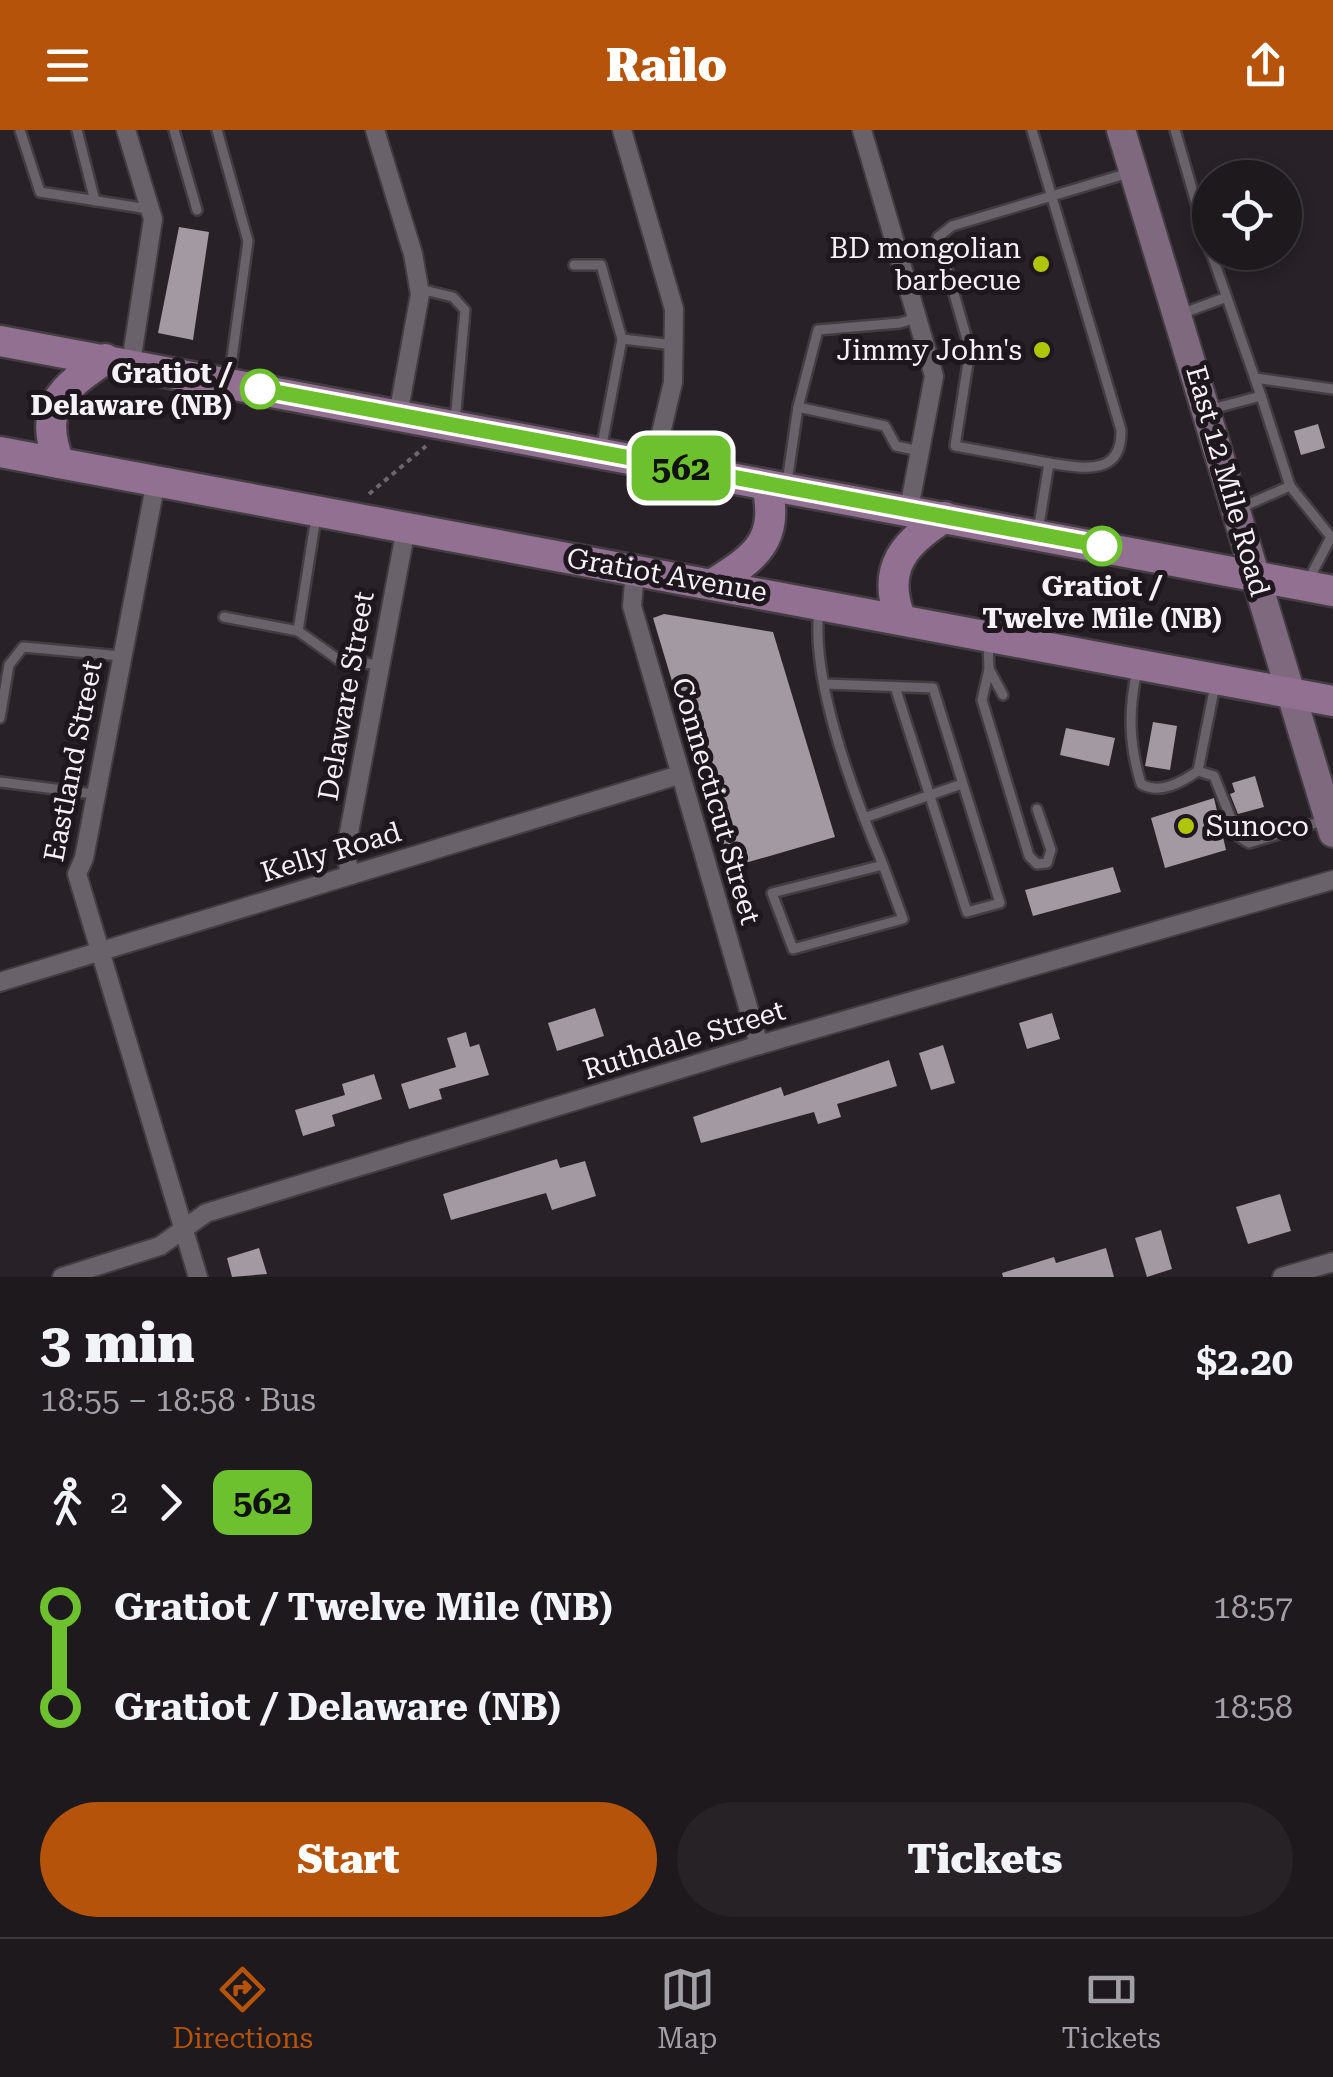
<!DOCTYPE html>
<html lang="en">
<head>
<meta charset="utf-8">
<style>
  :root { --surface:#1e191d; --page:#262226; --text:#f1f3f6; --muted:#a1a0a4; --line:#3c383b; --accent:#b45309 }
  body { margin:0; font-family:"Roboto Serif",serif; background:var(--page); color:var(--text); height:100vh; display:flex; flex-direction:column; font-size:38px; white-space:nowrap }
  * { box-sizing:border-box; margin:0 }
  p { font-size:32px; color:var(--muted) }
  .icon { flex:none; width:55px; height:55px; fill:none; stroke:currentColor; stroke-width:2; stroke-linecap:round; stroke-linejoin:round }
  .map { position:relative; height:1147px; overflow:hidden }
  .drawer { display:flex; flex-direction:column; background:var(--surface); flex:1 }
  .drawer>* { flex:none }
  .badge { padding:0 20px; border-radius:15px; font-size:35px; line-height:65px }
  .controls { position:absolute; left:1192px; top:30px; display:grid; gap:20px }
  .controls a { display:grid; place-items:center; width:110px; height:110px; border-radius:50%; background:var(--surface); box-shadow:0 5px 15px #0003,0 0 0 2px var(--line); font-size:50px }
  .map>.badge { position:absolute; translate:-50% -50%; box-shadow:0 0 0 5px #fff }
  .legs { display:flex; align-items:center; gap:15px; height:110px; padding:0 40px; font-size:32px }
  .legs p { margin-inline-start:auto }
  .headline { display:flex; align-items:center; justify-content:space-between; height:170px; padding:0 40px }
  h1 { font-size:55px; font-weight:800; line-height:75px }
  .cta { display:flex; gap:20px; margin-top:auto; padding:20px 40px }
  .cta a { flex:1; height:115px; border-radius:60px; background:var(--accent); color:#fff; font-size:40px; font-weight:800; line-height:115px; text-align:center }
  .cta a+a { background:var(--page); color:var(--text) }
  ul { padding:0 40px; list-style:none }
  li { display:flex; align-items:center; gap:35px; height:100px; font-size:38px }
  li i { display:grid; place-items:center; width:15px; height:100%; margin:0 12px; background:currentColor }
  li i::after { content:''; width:25px; height:25px; margin:-12px; border:8px solid; border-radius:50%; background:var(--surface) }
  li p { margin-inline-start:auto }
  li:first-child i { background:linear-gradient(#0000 50%,currentColor 0) }
  li:last-child i { background:linear-gradient(currentColor 50%,#0000 0) }
  header { display:flex; justify-content:space-between; align-items:center; height:130px; padding:0 40px; background:var(--accent); color:#fff; font-size:45px; font-weight:800 }
  .dock { display:flex; justify-content:space-around; align-items:center; height:140px; border-top:2px solid var(--line); background:var(--surface); font-size:28px; color:var(--muted) }
  .dock a { display:grid; justify-items:center; gap:5px }
  .dock .on { color:var(--accent) }
  .map>svg:first-child { display:block }
</style>
</head>
<body>
<header><svg class="icon" aria-label="menu" viewBox="0 0 24 24"><path d="M4 6h16M4 12h16M4 18h16"/></svg>Railo<svg class="icon" aria-label="share" viewBox="0 0 24 24"><path d="M12 15V3M7 8l5-5 5 5M5 13v7h14v-7"/></svg></header>
<div class="map">
<svg width="1333" height="1147" viewBox="0 0 1333 1147">
  <rect width="100%" height="100%" fill="#282127"/>
  <g fill="#a399a2">
    <polygon points="179,97 209,102 193,210 158,203"/>
    <polygon points="1318,294 1325,318 1301,325 1294,301"/>
    <polygon points="664,484 773,502 835,707 728,738 653,488"/>
    <polygon points="1153,592 1177,596 1170,640 1145,636"/>
    <polygon points="1066,598 1115,608 1109,636 1060,625"/>
    <polygon points="1255,646 1264,677 1238,684 1230,664 1235,662 1232,653"/>
    <polygon points="1214,668 1226,720 1165,738 1151,688"/>
    <polygon points="1113,737 1121,762 1033,786 1025,760"/>
    <polygon points="595,878 604,906 557,921 548,893"/>
    <polygon points="1052,883 1060,909 1027,919 1019,893"/>
    <polygon points="466,902 470,917 479,914 489,945 439,959 442,969 409,979 401,954 456,937 447,908"/>
    <polygon points="943,915 955,953 931,960 919,923"/>
    <polygon points="889,930 897,956 837,974 841,987 818,994 814,982 701,1013 693,987 781,957 784,966"/>
    <polygon points="374,944 382,969 332,985 335,996 303,1006 295,980 345,965 342,954"/>
    <polygon points="557,1029 560,1038 585,1031 596,1066 552,1080 546,1063 451,1090 443,1064"/>
    <polygon points="1280,1064 1291,1101 1248,1114 1236,1077"/>
    <polygon points="1161,1100 1172,1139 1147,1147 1135,1108"/>
    <polygon points="259,1118 267,1144 232,1147 227,1128"/>
    <polygon points="1106,1118 1114,1147 1003,1147 1002,1143 1054,1127 1056,1133"/>
  </g>
  <g fill="none" stroke-linecap="round" stroke-linejoin="round">
    <defs>
      <g id="lane">
        <polyline points="20,0 40,62 148,79"/>
        <polyline points="77,0 95,71"/>
        <polyline points="174,0 197,80"/>
        <polyline points="217,0 248,111 229,250"/>
        <path d="M1032,0L1121,300C1122,347 1083,338 1049,333L1038,401"/>
        <polyline points="1175,0 1210,121"/>
        <polyline points="1211,122 1261,266"/>
        <polyline points="574,135 601,135 622,209 601,320"/>
        <polyline points="420,159 453,167 465,180 455,292"/>
        <polyline points="1181,184 1224,168"/>
        <polyline points="622,209 674,215"/>
        <polyline points="1255,248 1333,259"/>
        <polyline points="798,277 818,200 900,193 919,187"/>
        <polyline points="1208,280 1261,266 1290,356 1240,378"/>
        <polyline points="1049,333 955,316 970,220 938,107 952,96 1132,42"/>
        <polyline points="787,352 798,277 885,296 896,316 919,321"/>
        <polyline points="1290,356 1331,407 1309,449"/>
        <polyline points="316,387 298,501 339,530 380,535"/>
        <path d="M819,480C810,551 855,668 883,735L772,763L793,819L903,789L883,735"/>
        <polyline points="224,487 298,501"/>
        <polyline points="988,510 989,539 982,570 1029,726 1037,734 1047,733 1051,720 1037,679"/>
        <polyline points="989,539 1003,565"/>
        <path d="M1137,540C1128,582 1129,614 1141,654C1160,665 1182,652 1198,641L1214,646L1238,706L1249,713L1326,690"/>
        <polyline points="825,554 933,558 1000,773 967,782 895,557"/>
        <polyline points="0,588 9,535 23,517 121,526"/>
        <polyline points="1198,641 1215,555"/>
        <polyline points="0,652 94,664"/>
        <polyline points="864,688 962,654"/>
      </g>
      <g id="street">
        <polyline points="126,0 153,89 131,233"/>
        <polyline points="375,0 413,124 420,164 398,285"/>
        <polyline points="622,0 674,179 673,252 654,333"/>
        <polyline points="862,0 934,246 909,379"/>
        <polyline points="156,351 84,728 77,744 198,1147"/>
        <polyline points="635,440 632,476 759,915"/>
        <polyline points="351,745 345,724 406,398"/>
        <polyline points="0,852 679,645"/>
        <polyline points="62,1147 160,1116 206,1083 759,915 1333,750"/>
        <polyline points="1282,1147 1333,1132"/>
      </g>
      <polyline id="secondary" points="1121,0 1333,703"/>
      <g id="primary">
        <polyline points="0,211 1333,461"/>
        <polyline points="0,322 1333,571"/>
        <path d="M59,333C38,276 61,260 105,229"/>
        <path d="M713,454C757,426 779,411 767,355"/>
        <path d="M900,487C881,438 905,412 945,387"/>
      </g>
    </defs>
    <use href="#lane" stroke="#433d43" stroke-width="14"/>
    <use href="#street" stroke="#433d43" stroke-width="22"/>
    <use href="#secondary" stroke="#433d43" stroke-width="32"/>
    <use href="#primary" stroke="#433d43" stroke-width="35"/>
    <polyline stroke="#6d676c" stroke-width="4" stroke-dasharray="5 5" stroke-linecap="butt" points="369,364 426,316"/>
    <use href="#lane" stroke="#6a626a" stroke-width="9"/>
    <use href="#street" stroke="#6a626a" stroke-width="18"/>
    <use href="#secondary" stroke="#7e697e" stroke-width="28"/>
    <use href="#primary" stroke="#927091" stroke-width="30"/>
  </g>
  <g fill="none" stroke-linecap="round" stroke-linejoin="round">
    <defs>
      <polyline id="line-1" points="260,259 1102,416"/>
    </defs>
    <use href="#line-1" stroke="#fff" stroke-width="22"/>
    <use href="#line-1" stroke="#6dc02e" stroke-width="15"/>
  </g>
  <g fill="#aec508" stroke="#1e171e" stroke-width="4">
    <circle cx="1041" cy="134" r="10"/>
    <circle cx="1042" cy="220" r="10"/>
    <circle cx="1186" cy="696" r="10"/>
  </g>
  <g fill="#fff" stroke="#6dc02e" stroke-width="5">
    <circle cx="260" cy="259" r="18"/>
    <circle cx="1102" cy="416" r="18"/>
  </g>
  <g text-anchor="middle" dominant-baseline="central" stroke-width="10" stroke-linejoin="round" paint-order="stroke">
    <g font-size="28" fill="#f6f1f6" stroke="#1e171e" text-anchor="end">
      <text x="1021" y="118">BD mongolian<tspan x="1021" dy="32">barbecue</tspan></text>
      <text x="1022" y="220">Jimmy John's</text>
      <text x="1206" y="696" text-anchor="start">Sunoco</text>
    </g>
    <g font-size="28" font-weight="bold" fill="#f6f1f6" stroke="#1e171e" text-anchor="end">
      <text x="232" y="243">Gratiot /<tspan x="232" dy="32">Delaware (NB)</tspan></text>
      <text x="1102" y="456" text-anchor="middle">Gratiot /<tspan x="1102" dy="32">Twelve Mile (NB)</tspan></text>
    </g>
    <g font-size="28" fill="#f6f1f6" stroke="#1e171e">
      <text transform="translate(1228 351) rotate(74)">East 12 Mile Road</text>
      <text transform="translate(667 445) rotate(10)">Gratiot Avenue</text>
      <text transform="translate(346 566) rotate(-80)">Delaware Street</text>
      <text transform="translate(73 631) rotate(-79)">Eastland Street</text>
      <text transform="translate(716 671) rotate(74)">Connecticut Street</text>
      <text transform="translate(331 722) rotate(-17)">Kelly Road</text>
      <text transform="translate(684 910) rotate(-17)">Ruthdale Street</text>
    </g>
  </g>
</svg>
<div class="controls">
<a><svg class="icon" aria-label="locate" viewBox="0 0 24 24"><circle cx="12" cy="12" r="6"/><path d="M12 2v4M12 18v4M2 12h4M18 12h4"/></svg></a>
</div>
<b class="badge" style="left:681px;top:338px;background:#6dc02e;color:#111">562</b>
</div>
<section class="drawer">
<div class="headline"><div><h1>3 min</h1><p>18:55 – 18:58 · Bus</p></div><b>$2.20</b></div>
<div class="legs"><svg class="icon" aria-label="walk" viewBox="0 0 24 24"><circle cx="13" cy="4" r="2"/><path d="M13 8l-2 6 4 7M11 14l-3 7M7 12l3-4h3l4 4"/></svg>2<svg class="icon" aria-label="forward" viewBox="0 0 24 24"><path d="M9 5l7 7-7 7"/></svg><b class="badge" style="background:#6dc02e;color:#111">562</b></div>
<ul>
<li><i style="color:#6dc02e"></i><b>Gratiot / Twelve Mile (NB)</b><p>18:57</p></li>
<li><i style="color:#6dc02e"></i><b>Gratiot / Delaware (NB)</b><p>18:58</p></li>
</ul>
<div class="cta"><a>Start</a><a>Tickets</a></div>
</section>
<nav class="dock">
<a class="on"><svg class="icon" aria-label="directions" viewBox="0 0 24 24"><path d="M12 3l9 9-9 9-9-9zM9 14v-3h6M13 9l2 2-2 2"/></svg>Directions</a>
<a><svg class="icon" aria-label="map" viewBox="0 0 24 24"><path d="M3 6l6-2 6 2 6-2v14l-6 2-6-2-6 2zM9 4v14M15 6v14"/></svg>Map</a>
<a><svg class="icon" aria-label="tickets" viewBox="0 0 24 24"><path d="M3 7h18v10H3zM15 7v10"/></svg>Tickets</a>
</nav>
</body>
</html>
